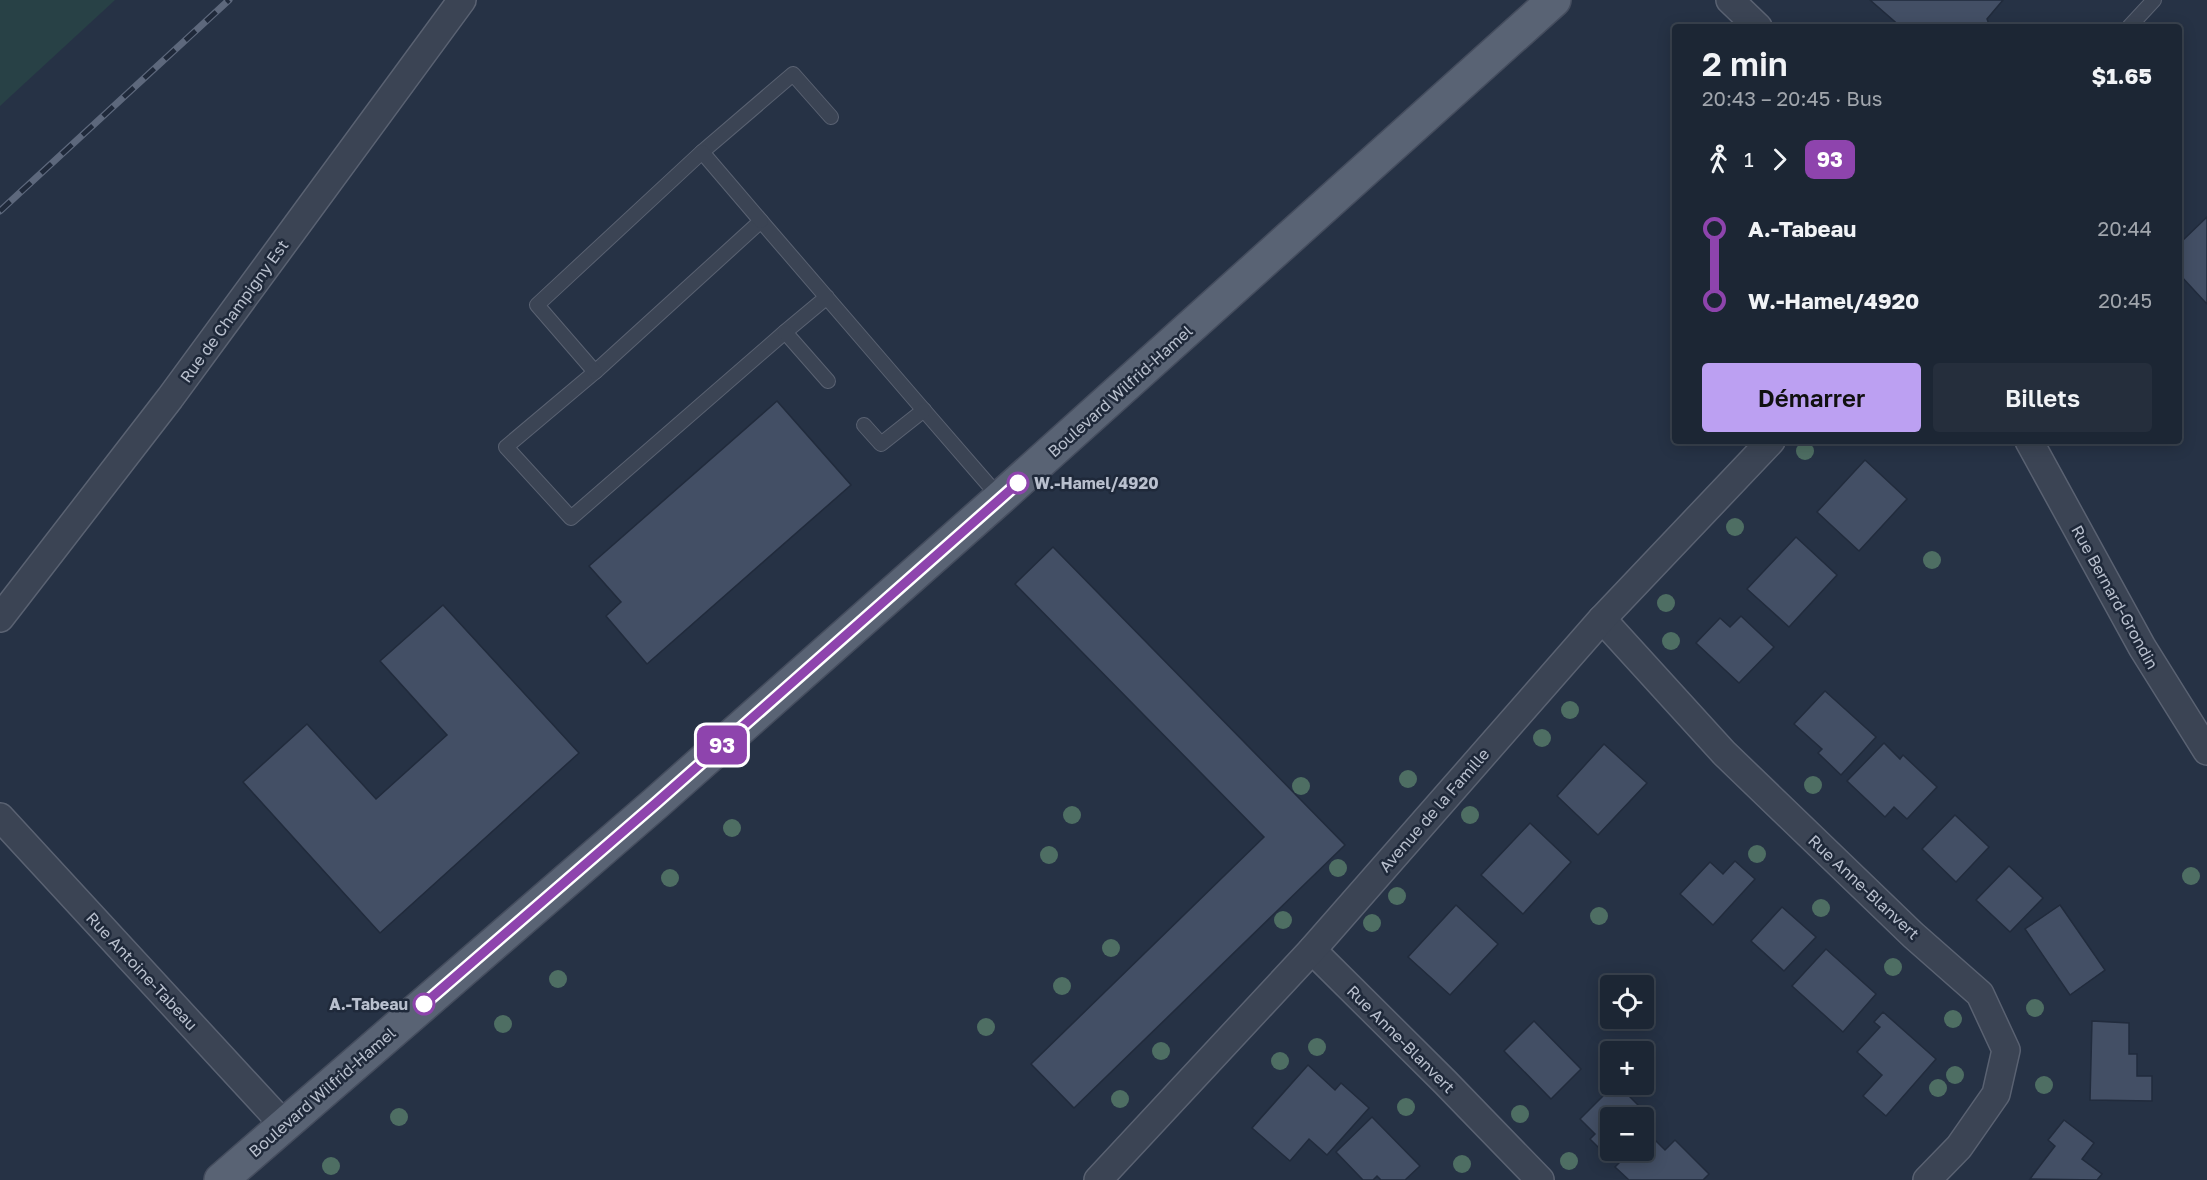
<!DOCTYPE html>
<html lang="fr">
<head>
<meta charset="utf-8">
<style>
  :root { --surface:#1c2634; --page:#252e3c; --text:#f1f3f6; --muted:#a0a5ac; --line:#3a434f; --accent:#bca0f2 }
  body { margin:0; font-family:"Golos Text",sans-serif; background:var(--page); color:var(--text); height:100vh; display:flex; flex-direction:column; font-size:22px; white-space:nowrap }
  * { box-sizing:border-box; margin:0 }
  p { font-size:20px; color:var(--muted) }
  .icon { flex:none; width:33px; height:33px; fill:none; stroke:currentColor; stroke-width:2; stroke-linecap:round; stroke-linejoin:round }
  .map { position:relative; flex:1; overflow:hidden }
  .panel { position:absolute; left:1672px; top:24px; width:510px; height:420px; display:flex; flex-direction:column; background:var(--surface); border-radius:6px; box-shadow:0 3px 15px #0003,0 0 0 2px var(--line) }
  .panel>* { flex:none }
  .badge { padding:0 12px; border-radius:9px; font-size:21px; line-height:39px }
  .buttons { position:absolute; left:1600px; top:975px; display:grid; gap:12px }
  .buttons a { display:grid; place-items:center; width:54px; height:54px; border-radius:6px; background:var(--surface); box-shadow:0 3px 15px #0003,0 0 0 2px var(--line); font-size:30px }
  .map>.badge { position:absolute; translate:-50% -50%; box-shadow:0 0 0 3px #fff }
  .legs { display:flex; align-items:center; gap:9px; height:66px; padding:0 30px; font-size:20px }
  .legs p { margin-inline-start:auto }
  .overview { display:flex; align-items:center; justify-content:space-between; height:102px; padding:0 30px }
  h1 { font-size:33px; font-weight:600; line-height:45px }
  .action { display:flex; gap:12px; margin-top:auto; padding:12px 30px }
  .action a { flex:1; height:69px; border-radius:6px; background:var(--accent); color:#111; font-size:24px; font-weight:600; line-height:69px; text-align:center }
  .action a+a { background:var(--page); color:var(--text) }
  ul { padding:0 30px; list-style:none }
  li { display:flex; align-items:center; gap:21px; height:72px; font-size:22px }
  li i { display:grid; place-items:center; width:9px; height:100%; margin:0 8px; background:currentColor }
  li i::after { content:''; width:15px; height:15px; margin:-8px; border:4px solid; border-radius:50%; background:var(--surface) }
  li p { margin-inline-start:auto }
  li:first-child i { background:linear-gradient(#0000 50%,currentColor 0) }
  li:last-child i { background:linear-gradient(currentColor 50%,#0000 0) }
  .map>svg:first-child { display:block }
</style>
</head>
<body>
<div class="map">
<svg width="2207" height="1180" viewBox="0 0 2207 1180">
  <rect width="100%" height="100%" fill="#263245"/>
  <polygon fill="#284146" points="0,0 115,0 0,106"/>
  <g fill="#434f65" stroke="#212b3c" stroke-width="1.5">
    <polygon points="1870,0 2003,0 1987,19 1990,27 1901,27"/>
    <polygon points="2207,217 2207,304 2180,275 2180,243"/>
    <polygon points="777,401 851,485 647,664 606,616 621,602 589,566"/>
    <polygon points="1865,460 1907,499 1859,551 1817,512"/>
    <polygon points="1796,537 1837,575 1789,627 1747,589"/>
    <polygon points="1053,547 1345,845 1074,1108 1031,1064 1264,837 1015,584"/>
    <polygon points="443,605 579,753 380,933 243,782 307,724 376,799 447,735 380,661"/>
    <polygon points="1741,616 1774,647 1739,683 1696,643 1720,618 1730,627"/>
    <polygon points="1825,691 1876,737 1841,775 1818,753 1822,749 1794,724"/>
    <polygon points="1884,743 1900,759 1903,755 1937,787 1907,819 1894,807 1885,817 1847,781"/>
    <polygon points="1604,744 1647,783 1598,835 1557,796"/>
    <polygon points="1955,815 1989,847 1956,882 1922,849"/>
    <polygon points="1530,823 1571,862 1523,914 1481,875"/>
    <polygon points="1735,861 1755,879 1713,925 1680,894 1710,862 1723,874"/>
    <polygon points="2009,866 2043,898 2010,932 1976,900"/>
    <polygon points="1456,905 1498,944 1450,995 1408,957"/>
    <polygon points="2060,905 2105,970 2070,995 2025,929"/>
    <polygon points="1782,907 1816,937 1784,971 1751,941"/>
    <polygon points="1826,949 1876,994 1843,1032 1792,986"/>
    <polygon points="1883,1012 1936,1059 1886,1116 1863,1096 1882,1075 1857,1052 1880,1027 1874,1022"/>
    <polygon points="1534,1021 1581,1069 1551,1099 1504,1051"/>
    <polygon points="2092,1021 2129,1023 2129,1054 2137,1054 2137,1076 2152,1076 2152,1101 2090,1100"/>
    <polygon points="1308,1065 1335,1090 1341,1083 1369,1108 1327,1155 1309,1139 1290,1161 1252,1128"/>
    <polygon points="1615,1084 1617,1084 1650,1117 1644,1123 1644,1118 1611,1118 1611,1150 1616,1150 1609,1158 1590,1139 1595,1134 1580,1119"/>
    <polygon points="1372,1117 1420,1166 1405,1180 1381,1180 1377,1176 1373,1180 1363,1180 1336,1152"/>
    <polygon points="2064,1120 2094,1143 2082,1159 2102,1174 2097,1180 2030,1179 2055,1146 2048,1140"/>
    <polygon points="1649,1134 1665,1150 1675,1140 1709,1174 1703,1180 1629,1180 1615,1167 1632,1150 1644,1150 1644,1139"/>
  </g>
  <g fill="none" stroke-linecap="round" stroke-linejoin="round">
    <defs>
      <g id="service">
        <polyline points="2129,27 2154,0"/>
        <polyline points="702,152 793,74 831,117"/>
        <path d="M827,297L785,332L571,518L506,447L595,372L761,221C840,313 920,406 1000,498"/>
        <polyline points="785,332 828,381"/>
        <polyline points="595,372 537,305 702,152 761,221"/>
        <polyline points="864,425 881,444 924,410"/>
      </g>
      <g id="minor">
        <polyline points="1730,0 1758,27"/>
        <polyline points="2029,441 2142,647 2207,751"/>
        <polyline points="0,618 170,398 462,0"/>
        <polyline points="1602,619 1724,753 1913,935 1980,994 2006,1050 1996,1094 1959,1147 1927,1180"/>
        <polyline points="0,817 284,1125"/>
        <polyline points="1312,950 1445,1082 1540,1180"/>
        <polyline points="1098,1180 1312,950 1602,619 1771,441"/>
      </g>
      <polyline id="primary" points="221,1180 656,803 1000,498 1554,0"/>
    </defs>
    <use href="#service" stroke="#5a6272" stroke-width="16"/>
    <use href="#minor" stroke="#5a6272" stroke-width="30"/>
    <use href="#primary" stroke="#454d5e" stroke-width="36"/>
    <use href="#service" stroke="#3b4454" stroke-width="14"/>
    <use href="#minor" stroke="#3b4454" stroke-width="27"/>
    <use href="#primary" stroke="#596374" stroke-width="33"/>
    <defs>
      <polyline id="rail" points="0,211 229,0"/>
    </defs>
    <use href="#rail" stroke="#5d687c" stroke-width="7"/>
    <use href="#rail" stroke="#1f293a" stroke-width="4.5" stroke-dasharray="14" stroke-linecap="butt"/>
  </g>
  <g fill="#4e6e63">
    <circle cx="1805" cy="451" r="9"/>
    <circle cx="1735" cy="527" r="9"/>
    <circle cx="1932" cy="560" r="9"/>
    <circle cx="1666" cy="603" r="9"/>
    <circle cx="1671" cy="641" r="9"/>
    <circle cx="1570" cy="710" r="9"/>
    <circle cx="1542" cy="738" r="9"/>
    <circle cx="1408" cy="779" r="9"/>
    <circle cx="1813" cy="785" r="9"/>
    <circle cx="1301" cy="786" r="9"/>
    <circle cx="1072" cy="815" r="9"/>
    <circle cx="1470" cy="815" r="9"/>
    <circle cx="732" cy="828" r="9"/>
    <circle cx="1757" cy="854" r="9"/>
    <circle cx="1049" cy="855" r="9"/>
    <circle cx="1338" cy="868" r="9"/>
    <circle cx="2191" cy="876" r="9"/>
    <circle cx="670" cy="878" r="9"/>
    <circle cx="1397" cy="896" r="9"/>
    <circle cx="1821" cy="908" r="9"/>
    <circle cx="1599" cy="916" r="9"/>
    <circle cx="1283" cy="920" r="9"/>
    <circle cx="1372" cy="923" r="9"/>
    <circle cx="1111" cy="948" r="9"/>
    <circle cx="1893" cy="967" r="9"/>
    <circle cx="558" cy="979" r="9"/>
    <circle cx="1062" cy="986" r="9"/>
    <circle cx="2035" cy="1008" r="9"/>
    <circle cx="1953" cy="1019" r="9"/>
    <circle cx="503" cy="1024" r="9"/>
    <circle cx="986" cy="1027" r="9"/>
    <circle cx="1317" cy="1047" r="9"/>
    <circle cx="1161" cy="1051" r="9"/>
    <circle cx="1280" cy="1061" r="9"/>
    <circle cx="1955" cy="1075" r="9"/>
    <circle cx="2044" cy="1085" r="9"/>
    <circle cx="1938" cy="1088" r="9"/>
    <circle cx="1120" cy="1099" r="9"/>
    <circle cx="1406" cy="1107" r="9"/>
    <circle cx="1520" cy="1114" r="9"/>
    <circle cx="399" cy="1117" r="9"/>
    <circle cx="1569" cy="1161" r="9"/>
    <circle cx="1462" cy="1164" r="9"/>
    <circle cx="331" cy="1166" r="9"/>
  </g>
  <g fill="none" stroke-linecap="round" stroke-linejoin="round">
    <defs>
      <polyline id="line-1" points="424,1004 656,803 1018,483"/>
    </defs>
    <use href="#line-1" stroke="#fff" stroke-width="14"/>
    <use href="#line-1" stroke="#8e44ad" stroke-width="9"/>
  </g>
  <g fill="#fff" stroke="#8e44ad" stroke-width="3">
    <circle cx="1018" cy="483" r="10"/>
    <circle cx="424" cy="1004" r="10"/>
  </g>
  <g text-anchor="middle" dominant-baseline="central" stroke-width="5" stroke-linejoin="round" paint-order="stroke">
    <g font-size="16" fill="#b9c0ce" stroke="#1f293a">
      <text transform="translate(234 311) rotate(-54)">Rue de Champigny Est</text>
      <text transform="translate(1120 391) rotate(-42)">Boulevard Wilfrid-Hamel</text>
      <text transform="translate(2115 597) rotate(61)">Rue Bernard-Grondin</text>
      <text transform="translate(1434 810) rotate(-49)">Avenue de la Famille</text>
      <text transform="translate(1864 887) rotate(43)">Rue Anne-Blanvert</text>
      <text transform="translate(142 971) rotate(47)">Rue Antoine-Tabeau</text>
      <text transform="translate(1401 1039) rotate(45)">Rue Anne-Blanvert</text>
      <text transform="translate(322 1092) rotate(-41)">Boulevard Wilfrid-Hamel</text>
    </g>
    <g font-size="16" font-weight="bold" fill="#b9c0ce" stroke="#1f293a" text-anchor="start">
      <text x="1034" y="483">W.-Hamel/4920</text>
      <text x="408" y="1004" text-anchor="end">A.-Tabeau</text>
    </g>
  </g>
</svg>
<div class="buttons">
<a><svg class="icon" aria-label="locate" viewBox="0 0 24 24"><circle cx="12" cy="12" r="6"/><path d="M12 2v4M12 18v4M2 12h4M18 12h4"/></svg></a>
<a>+</a>
<a>−</a>
</div>
<b class="badge" style="left:722px;top:745px;background:#8e44ad;color:#fff">93</b>
<section class="panel">
<div class="overview"><div><h1>2 min</h1><p>20:43 – 20:45 · Bus</p></div><b>$1.65</b></div>
<div class="legs"><svg class="icon" aria-label="walk" viewBox="0 0 24 24"><circle cx="13" cy="4" r="2"/><path d="M13 8l-2 6 4 7M11 14l-3 7M7 12l3-4h3l4 4"/></svg>1<svg class="icon" aria-label="forward" viewBox="0 0 24 24"><path d="M9 5l7 7-7 7"/></svg><b class="badge" style="background:#8e44ad;color:#fff">93</b></div>
<ul>
<li><i style="color:#8e44ad"></i><b>A.-Tabeau</b><p>20:44</p></li>
<li><i style="color:#8e44ad"></i><b>W.-Hamel/4920</b><p>20:45</p></li>
</ul>
<div class="action"><a>Démarrer</a><a>Billets</a></div>
</section>
</div>
</body>
</html>
